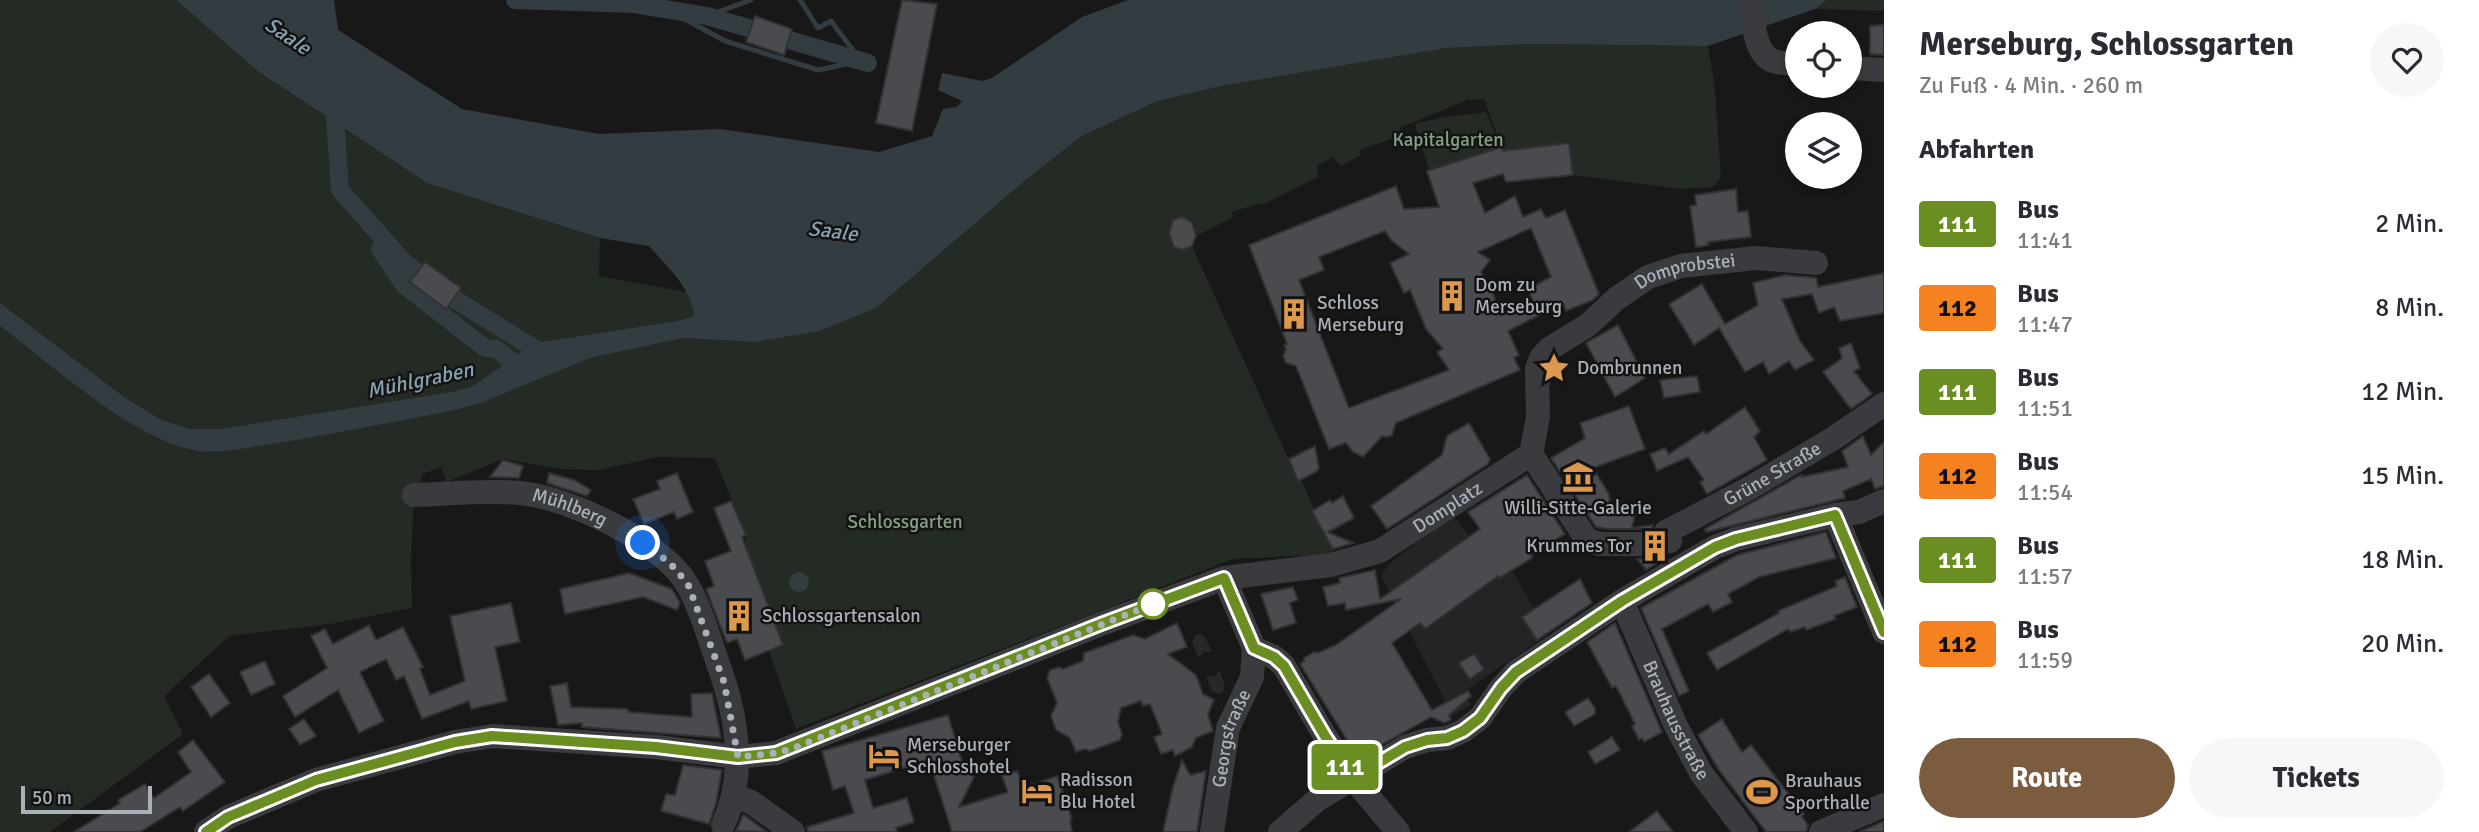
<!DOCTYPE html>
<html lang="de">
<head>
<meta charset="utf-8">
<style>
  :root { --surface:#fff; --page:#f7f7f7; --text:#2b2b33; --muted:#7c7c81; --accent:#7b5c3e }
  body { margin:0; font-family:Signika,sans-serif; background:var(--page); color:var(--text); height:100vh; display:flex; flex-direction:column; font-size:26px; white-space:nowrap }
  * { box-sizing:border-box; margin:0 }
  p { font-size:23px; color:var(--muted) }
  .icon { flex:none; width:38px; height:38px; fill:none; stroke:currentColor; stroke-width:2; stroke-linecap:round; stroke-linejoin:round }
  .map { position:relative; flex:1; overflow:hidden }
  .details { display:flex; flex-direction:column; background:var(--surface); width:595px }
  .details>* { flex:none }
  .badge { padding:0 14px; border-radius:5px; font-size:24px; line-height:46px }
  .controls { position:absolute; left:1785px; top:21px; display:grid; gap:14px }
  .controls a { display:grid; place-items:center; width:77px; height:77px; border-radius:50%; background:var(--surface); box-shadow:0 4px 10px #0003; font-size:35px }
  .scale { position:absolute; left:21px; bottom:18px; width:131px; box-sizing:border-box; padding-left:7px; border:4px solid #abb1b8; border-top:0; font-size:19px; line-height:24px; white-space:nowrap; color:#abb1b8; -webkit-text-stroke:5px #131314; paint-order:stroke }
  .you { position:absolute; width:35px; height:35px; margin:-18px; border:5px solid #fff; border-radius:50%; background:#1a73e8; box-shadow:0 0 0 10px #1a73e833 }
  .map>.badge { position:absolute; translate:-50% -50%; box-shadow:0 0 0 4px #fff }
  h2 { padding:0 35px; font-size:26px; line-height:63px }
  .round { display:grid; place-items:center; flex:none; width:74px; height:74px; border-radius:37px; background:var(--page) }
  .summary { display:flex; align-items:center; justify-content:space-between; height:119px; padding:0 35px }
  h1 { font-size:33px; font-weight:700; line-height:52px }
  .primary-button { display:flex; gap:14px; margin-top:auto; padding:14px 35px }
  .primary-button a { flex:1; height:80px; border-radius:42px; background:var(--accent); color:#fff; font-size:28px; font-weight:700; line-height:80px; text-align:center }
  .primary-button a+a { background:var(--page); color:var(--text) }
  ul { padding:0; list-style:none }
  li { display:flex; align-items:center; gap:21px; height:84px; padding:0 35px }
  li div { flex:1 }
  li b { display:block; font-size:26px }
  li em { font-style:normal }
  li .badge { min-width:77px; font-weight:700; text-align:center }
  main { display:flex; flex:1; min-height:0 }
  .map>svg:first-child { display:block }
</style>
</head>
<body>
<main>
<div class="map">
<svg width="1884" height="832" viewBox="0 0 1884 832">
  <rect width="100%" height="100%" fill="#181819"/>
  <polygon fill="#242426" points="1453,514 1496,573 1508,565 1520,584 1535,609 1522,618 1538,641 1463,692 1471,705 1450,717 1449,715 1453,711 1446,703 1381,576 1390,563"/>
  <g fill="#242b24">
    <polygon points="0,0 176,0 259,72 427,183 600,238 599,276 687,292 693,305 694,316 677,321 534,343 473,386 451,392 220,429 190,429 162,420 127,399 0,303"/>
    <polygon points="1827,0 1884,0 1884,11 1815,9"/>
    <path d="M1531,44L1708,46L1715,89L1721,178L1712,187L1681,189L1573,175L1569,143L1503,151L1484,99L1467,100L1400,128L1402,135L1360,150L1361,155L1341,166L1333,157L1317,166L1318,177L1262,205L1261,203L1232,212L1233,217L1195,237V226L1189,219L1176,218C1166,225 1169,237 1174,247L1183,250L1192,246L1298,480L1301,479L1314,509L1312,511L1335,554L1233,559L796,729L769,651L783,645L745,546L746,535L715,458L657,457L600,470L561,469L503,459L447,482L441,467L423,474L414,496L411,562L412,608L330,624L229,636L164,696L183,734L50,832H0V326L117,414L155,437L193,451L231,450L283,442L548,374L590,358L683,338L755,342L1022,183L1082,136L1158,101L1221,86L1447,48Z"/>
    <polygon points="1486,112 1501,147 1429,170 1415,124 1439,118"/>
    <polygon points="1199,634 1205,637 1212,652 1204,652 1198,658 1192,642 1195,635"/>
    <polygon points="1220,671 1225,687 1222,693 1219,694 1212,692 1206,676 1214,676"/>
  </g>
  <g fill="#333c41">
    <path d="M176,0H334L338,30L462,109L599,134L720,129L879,152L932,136L943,109L957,107L962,101L938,90L942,73L982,81L992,78L1082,17L1128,0H1827L1815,9L1708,46L1531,44L1447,48L1221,86L1158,101L1082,136L1022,183L876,308L820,331L755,342L683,338L590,358L481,403L455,410C392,422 329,435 266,445C245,448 213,455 192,450C131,437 51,364 0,326V303L127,399L162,420L190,429H220L451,392L473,386L534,343L677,321L694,316C692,288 666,266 649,246L600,238L427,183L259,72Z"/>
    <circle cx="799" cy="582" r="10"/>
  </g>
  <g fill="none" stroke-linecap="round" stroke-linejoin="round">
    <g stroke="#333c41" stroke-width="5">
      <polyline points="668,10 725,41 818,70 861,61 831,21 818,28 800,0"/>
      <polyline points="707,16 751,0"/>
    </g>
    <g stroke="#333c41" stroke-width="18">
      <polyline points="515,0 634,4 707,16 868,63"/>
      <polyline points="334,102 340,190 403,261 440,290 548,357"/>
      <polyline points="380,249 404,285 485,348 497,349 521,370"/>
    </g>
  </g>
  <g fill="#4a4b4e" stroke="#323235" stroke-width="2" fill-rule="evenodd">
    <polygon points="902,0 937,4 912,131 876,123"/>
    <polygon points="755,16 792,29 784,55 746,42"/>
    <polygon points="1884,25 1884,55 1870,54 1870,26"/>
    <path d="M1569,143L1573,175L1506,182L1503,174L1473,183L1485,213L1515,196L1523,217L1541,209L1546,218L1565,210L1599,294L1593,300L1566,311L1564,305L1545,312L1508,331L1519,355L1514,358L1520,370L1396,423L1392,435L1387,437L1382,436L1363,457L1353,452L1346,443L1329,449L1296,366L1286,363L1283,356L1286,349L1284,345L1287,344L1249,245L1396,186L1404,209L1439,207L1427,171L1502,147L1503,151ZM1531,228L1551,277L1528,289L1533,301L1500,315L1492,290L1481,272L1490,260L1478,252ZM1385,231L1392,241L1409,254L1390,263L1404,293L1410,290L1426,329L1443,349L1437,352L1449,370L1349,408L1299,280L1324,270L1319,257Z"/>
    <polygon points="1736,189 1738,212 1748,211 1751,237 1708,242 1709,245 1696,247 1690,206 1696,205 1695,195"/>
    <polygon points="1182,217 1192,222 1196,236 1192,246 1183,250 1174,247 1169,233 1173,220"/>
    <polygon points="425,262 461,288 446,309 410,282"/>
    <polygon points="1884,273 1884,313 1840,321 1834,307 1819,313 1812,294 1782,299 1800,341 1814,360 1795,370 1789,361 1769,374 1763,362 1745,372 1719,328 1694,345 1669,304 1702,284 1725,324 1758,305 1753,283 1785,275 1816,278 1818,287"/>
    <polygon points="1618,325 1645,378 1615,397 1586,343"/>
    <polygon points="1851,343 1860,368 1854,371 1872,394 1851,409 1823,372 1842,358 1839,348"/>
    <polygon points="1697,376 1700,392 1664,398 1660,380"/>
    <polygon points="1629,406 1645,449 1593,468 1609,494 1610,503 1636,509 1632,528 1653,525 1652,529 1608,529 1596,527 1551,458 1585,438 1580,423"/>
    <polygon points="1745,407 1760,431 1754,437 1767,460 1707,494 1700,482 1704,480 1688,457 1657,471 1650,454 1665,448 1669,454 1704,431 1706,434"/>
    <polygon points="1469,423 1490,459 1488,464 1387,529 1371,506 1442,455 1447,436"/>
    <polygon points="1863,436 1871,455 1884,442 1884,486 1875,489 1871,479 1843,491 1845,498 1706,532 1705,529 1801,475 1801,477 1848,467 1842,451"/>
    <polygon points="1315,446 1319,468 1316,472 1298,481 1289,459"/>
    <polygon points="503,460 523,466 519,478 490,477"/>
    <polygon points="549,473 574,480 591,490 587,496 547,483"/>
    <polygon points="677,473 693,512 677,519 674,512 644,524 633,499 660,489 657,481"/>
    <polygon points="1527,475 1565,534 1531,555 1532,558 1499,578 1498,576 1425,629 1420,623 1392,643 1432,710 1468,691 1471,696 1449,715 1451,720 1444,723 1431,717 1358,758 1300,664 1304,661 1304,658 1314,652 1318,653 1336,645 1401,599 1346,610 1345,603 1328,606 1323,587 1340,583 1339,578 1375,570 1380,599 1480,529 1468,512"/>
    <polygon points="1343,496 1354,518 1328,532 1353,543 1333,549 1312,511 1330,500 1332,503"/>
    <polygon points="731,501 746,535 742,537 783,645 745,660 737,639 727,643 706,589 714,586 705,561 731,551 714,508"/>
    <polygon points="1826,532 1836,558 1759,577 1728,594 1732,602 1713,612 1708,604 1662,629 1689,691 1679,696 1641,608 1737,555"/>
    <polygon points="1662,556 1662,560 1646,570 1637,559 1653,559"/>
    <polygon points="629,573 672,589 680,603 677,610 643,597 565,614 560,589"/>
    <polygon points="1845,577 1857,607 1834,616 1836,619 1806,630 1805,627 1790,632 1788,629 1717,670 1707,653 1779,613 1778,611 1837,586 1835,581"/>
    <polygon points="1580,579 1592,603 1537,640 1522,617"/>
    <polygon points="1293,587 1298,600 1290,603 1296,623 1273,630 1261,594"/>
    <polygon points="511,603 520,642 495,647 507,701 471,709 469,701 422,719 404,676 396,680 386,659 360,672 384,721 359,733 338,690 295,717 283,696 327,668 311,636 325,629 333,644 369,625 376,640 403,627 423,667 420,669 430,695 465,681 450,616"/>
    <polygon points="1177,623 1187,647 1168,654 1196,675 1203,694 1214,700 1208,714 1213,731 1196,738 1192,747 1175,756 1173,750 1161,754 1154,737 1162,734 1150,704 1143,706 1141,701 1121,708 1118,722 1122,734 1120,740 1090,751 1085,749 1076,752 1070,738 1056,730 1051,716 1057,703 1047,678 1050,670 1059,667 1063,669 1083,661 1084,653 1133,635 1145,639"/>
    <polygon points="1615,623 1662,732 1644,742 1642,738 1639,740 1632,726 1635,724 1616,686 1612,688 1587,642"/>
    <polygon points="1474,654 1484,669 1470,679 1459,663"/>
    <polygon points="265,661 275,684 251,695 240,672"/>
    <polygon points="209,674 230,703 211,717 191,687"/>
    <polygon points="567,683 571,707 628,709 628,712 692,717 691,694 712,693 721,738 582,727 582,723 558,725 550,686"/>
    <polygon points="1588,698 1595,708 1595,714 1574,726 1565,712"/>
    <polygon points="948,715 965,771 974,777 959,807 1008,792 1002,776 1010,773 1017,771 1024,787 1057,776 1072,819 1070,820 1072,832 952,832 929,760 865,780 873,808 907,798 914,822 896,828 897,832 808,832 807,827 854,813 845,786 833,790 822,751"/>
    <polygon points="304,719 316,736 300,745 289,729"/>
    <polygon points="1722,719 1742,752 1751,745 1804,814 1802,817 1808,825 1806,832 1766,832 1719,770 1698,735"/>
    <polygon points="1612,737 1620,750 1595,764 1588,752"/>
    <polygon points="193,740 225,782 183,811 180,807 140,832 74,832 120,803 118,800 145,784 154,798 191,772 178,752"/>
    <polygon points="1182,760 1190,775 1206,771 1197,832 1163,832 1173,787"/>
    <polygon points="683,765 722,770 716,803 709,824 661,811 666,794 675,795"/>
    <polygon points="1657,811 1673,832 1629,832"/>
    <polygon points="743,815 744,815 767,832 736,831"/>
    <polygon points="1884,821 1884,832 1859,832"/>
  </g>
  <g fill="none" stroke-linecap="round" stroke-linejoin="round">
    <g stroke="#393b3e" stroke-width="24">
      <path d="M1751,0C1753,17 1753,48 1769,59C1777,64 1789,63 1797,64"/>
      <polyline points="1850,68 1884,70"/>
      <polyline points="1531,454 1587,540 1600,544 1653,544"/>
      <path id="s1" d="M414,495C449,494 486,490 520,493C568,497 665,543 688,586C702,610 712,648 722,675C738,723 745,778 723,825"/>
      <polyline points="1835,515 1884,632"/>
      <path id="s2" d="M1670,541L1666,532L1748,489L1834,438L1884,404"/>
      <polyline points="1224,578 1254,648 1274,657 1284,666 1325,736 1353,778 1398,832"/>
      <path id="s3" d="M1622,601L1675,724L1701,773L1746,832"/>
      <polyline points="733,796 751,802 793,832"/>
      <path id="s4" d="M206,832L228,817L316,780L455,742L493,736L656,747L738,757L776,753L1101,624L1224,578L1331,565L1380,551L1531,454L1538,417L1537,369L1541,358L1549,349L1588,325L1616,299L1648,277L1681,266L1756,258L1816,263"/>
      <path id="s5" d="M1212,832L1228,728L1252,677L1254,648"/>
      <polyline points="1280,832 1317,800 1405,747 1427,740 1447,738 1463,731 1480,718 1501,688 1516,672 1622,601 1715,547 1736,539 1835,515 1859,512 1884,501"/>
      <polyline points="1821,832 1884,805"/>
    </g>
  </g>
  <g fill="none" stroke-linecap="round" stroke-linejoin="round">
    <defs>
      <polyline id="line" points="206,832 228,817 316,780 455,742 492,736 656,747 738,757 776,753 1101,624 1224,578 1254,648 1274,657 1284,666 1325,736 1353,778 1405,747 1427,740 1447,738 1463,731 1480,718 1501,688 1516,672 1622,601 1715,547 1736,539 1835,515 1884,632"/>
    </defs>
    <use href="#line" stroke="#fff" stroke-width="16"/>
    <use href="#line" stroke="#6b8e23" stroke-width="10"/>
    <polyline stroke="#abb1b8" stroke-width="7" stroke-dasharray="0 12.6" points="643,543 670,563 688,584 724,682 738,757 776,753 794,748 1153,604"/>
  </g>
  <defs>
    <symbol id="building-bare" viewBox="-9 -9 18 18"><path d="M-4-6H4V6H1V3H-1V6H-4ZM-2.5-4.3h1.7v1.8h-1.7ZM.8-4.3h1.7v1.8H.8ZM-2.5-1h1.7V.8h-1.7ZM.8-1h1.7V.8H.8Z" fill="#dd984c" stroke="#131314" stroke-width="2.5" paint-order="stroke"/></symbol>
    <symbol id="sight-bare" viewBox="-9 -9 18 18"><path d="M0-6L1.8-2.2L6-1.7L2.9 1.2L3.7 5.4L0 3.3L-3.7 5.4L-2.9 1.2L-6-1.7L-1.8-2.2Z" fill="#dd984c" stroke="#131314" stroke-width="2.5" paint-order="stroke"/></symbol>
    <symbol id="museum-bare" viewBox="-9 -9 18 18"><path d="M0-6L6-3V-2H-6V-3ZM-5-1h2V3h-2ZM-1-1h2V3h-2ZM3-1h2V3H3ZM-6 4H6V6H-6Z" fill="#dd984c" stroke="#131314" stroke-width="2.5" paint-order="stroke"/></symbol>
    <symbol id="hotel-bare" viewBox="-9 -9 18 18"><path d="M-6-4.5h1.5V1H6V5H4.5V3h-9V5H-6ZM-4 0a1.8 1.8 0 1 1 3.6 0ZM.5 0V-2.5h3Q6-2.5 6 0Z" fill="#dd984c" stroke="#131314" stroke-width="2.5" paint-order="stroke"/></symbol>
    <symbol id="stadium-bare" viewBox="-9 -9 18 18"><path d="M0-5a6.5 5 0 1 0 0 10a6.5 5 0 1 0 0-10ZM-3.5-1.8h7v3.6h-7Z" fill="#dd984c" stroke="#131314" stroke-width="2.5" paint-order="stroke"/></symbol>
  </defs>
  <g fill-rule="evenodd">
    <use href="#building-bare" x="1430" y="274" width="44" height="44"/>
    <use href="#building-bare" x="1272" y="292" width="44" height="44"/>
    <use href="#sight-bare" x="1532" y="346" width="44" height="44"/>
    <use href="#museum-bare" x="1556" y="455" width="44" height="44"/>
    <use href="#building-bare" x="1633" y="524" width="44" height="44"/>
    <use href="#building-bare" x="717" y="594" width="44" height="44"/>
    <use href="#hotel-bare" x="862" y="734" width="44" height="44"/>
    <use href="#hotel-bare" x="1015" y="769" width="44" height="44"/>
    <use href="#stadium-bare" x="1740" y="770" width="44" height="44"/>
  </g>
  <circle fill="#fff" stroke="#6b8e23" stroke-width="3.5" cx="1153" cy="604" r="14"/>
  <g text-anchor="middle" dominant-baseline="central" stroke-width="5" stroke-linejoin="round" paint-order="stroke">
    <g font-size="19" fill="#87a085" stroke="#131314">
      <text x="1448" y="140">Kapitalgarten</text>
      <text x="905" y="522">Schlossgarten</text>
    </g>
    <g font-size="19" fill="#abb1b8" stroke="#131314">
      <text stroke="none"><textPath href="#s4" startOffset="1678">Domprobstei</textPath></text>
      <text stroke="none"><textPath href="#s2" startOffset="131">Grüne Straße</textPath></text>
      <text stroke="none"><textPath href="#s4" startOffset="1309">Domplatz</textPath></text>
      <text stroke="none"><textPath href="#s1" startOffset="158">Mühlberg</textPath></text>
      <text stroke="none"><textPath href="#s3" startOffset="131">Brauhausstraße</textPath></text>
      <text stroke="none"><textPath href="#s5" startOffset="96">Georgstraße</textPath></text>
    </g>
    <g font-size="19" fill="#abb1b8" stroke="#131314" text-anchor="start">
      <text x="1475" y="285">Dom zu<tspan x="1475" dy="22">Merseburg</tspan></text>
      <text x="1317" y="303">Schloss<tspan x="1317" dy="22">Merseburg</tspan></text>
      <text x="1577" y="368">Dombrunnen</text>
      <text x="1578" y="508" text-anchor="middle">Willi-Sitte-Galerie</text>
      <text x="1632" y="546" text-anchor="end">Krummes Tor</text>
      <text x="762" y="616">Schlossgartensalon</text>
      <text x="907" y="745">Merseburger<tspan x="907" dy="22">Schlosshotel</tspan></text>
      <text x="1060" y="780">Radisson<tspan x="1060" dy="22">Blu Hotel</tspan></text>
      <text x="1785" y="781">Brauhaus<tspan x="1785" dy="22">Sporthalle</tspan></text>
    </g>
    <g font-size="21" font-style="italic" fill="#87a1ae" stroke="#131314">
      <text transform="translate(288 36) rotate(34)">Saale</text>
      <text transform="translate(833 231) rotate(7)">Saale</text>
      <text transform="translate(420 380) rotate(-12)">Mühlgraben</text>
    </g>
  </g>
</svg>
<div class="controls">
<a><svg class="icon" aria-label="locate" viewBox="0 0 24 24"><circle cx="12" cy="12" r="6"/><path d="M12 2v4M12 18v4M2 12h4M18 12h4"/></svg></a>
<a><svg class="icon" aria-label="layers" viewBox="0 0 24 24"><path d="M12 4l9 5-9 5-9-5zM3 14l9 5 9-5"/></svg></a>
</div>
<div class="scale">50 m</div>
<div class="you" style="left:643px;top:543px"></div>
<b class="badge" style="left:1345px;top:767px;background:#6b8e23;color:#fff">111</b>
</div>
<section class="details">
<div class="summary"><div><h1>Merseburg, Schlossgarten</h1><p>Zu Fuß · 4 Min. · 260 m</p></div><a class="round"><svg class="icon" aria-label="heart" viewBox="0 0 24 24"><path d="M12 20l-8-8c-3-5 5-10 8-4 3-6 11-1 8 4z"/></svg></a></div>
<h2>Abfahrten</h2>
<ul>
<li><span class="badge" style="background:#6b8e23;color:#fff">111</span><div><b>Bus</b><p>11:41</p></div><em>2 Min.</em></li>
<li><span class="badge" style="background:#f58220;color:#111">112</span><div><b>Bus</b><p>11:47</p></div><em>8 Min.</em></li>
<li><span class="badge" style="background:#6b8e23;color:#fff">111</span><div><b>Bus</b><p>11:51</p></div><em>12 Min.</em></li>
<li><span class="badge" style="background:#f58220;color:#111">112</span><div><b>Bus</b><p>11:54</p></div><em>15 Min.</em></li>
<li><span class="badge" style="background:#6b8e23;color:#fff">111</span><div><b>Bus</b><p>11:57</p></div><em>18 Min.</em></li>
<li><span class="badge" style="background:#f58220;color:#111">112</span><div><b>Bus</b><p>11:59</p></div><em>20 Min.</em></li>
</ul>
<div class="primary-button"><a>Route</a><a>Tickets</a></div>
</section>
</main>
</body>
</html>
